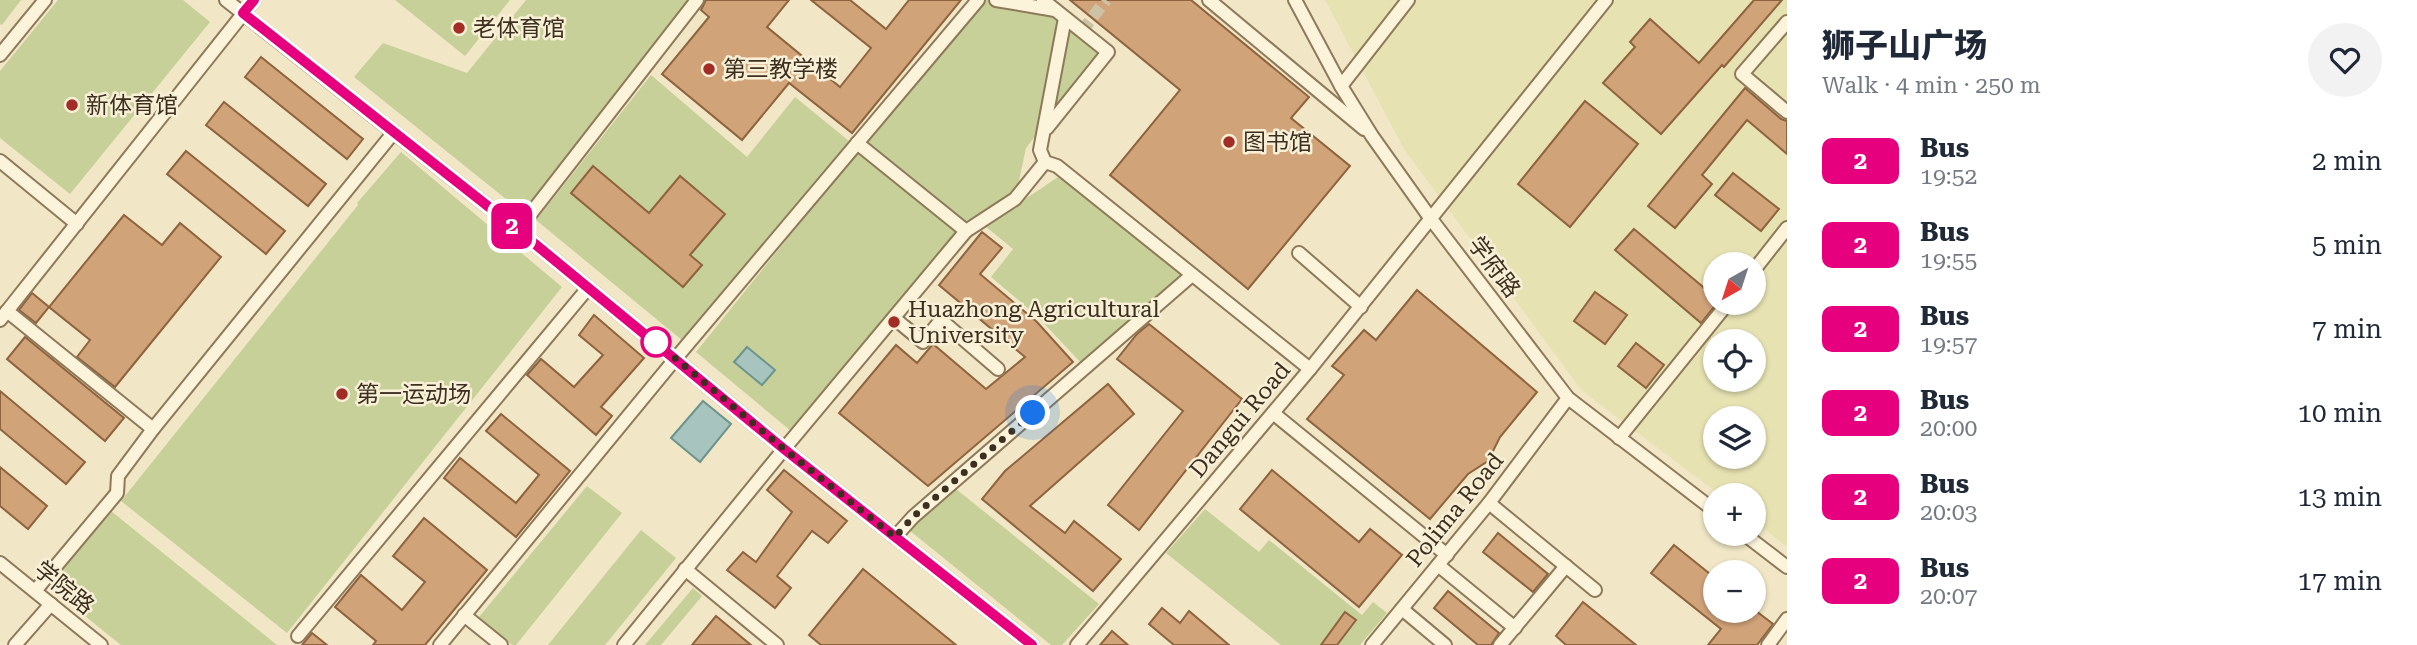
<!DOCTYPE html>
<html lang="en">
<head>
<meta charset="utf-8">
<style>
  :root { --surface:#fff; --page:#f2f2f3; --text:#1f2937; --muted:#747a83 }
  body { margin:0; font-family:"Roboto Serif","Noto Sans SC",serif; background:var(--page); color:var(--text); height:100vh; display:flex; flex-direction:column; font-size:26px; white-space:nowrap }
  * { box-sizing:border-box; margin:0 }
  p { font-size:23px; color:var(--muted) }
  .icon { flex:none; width:38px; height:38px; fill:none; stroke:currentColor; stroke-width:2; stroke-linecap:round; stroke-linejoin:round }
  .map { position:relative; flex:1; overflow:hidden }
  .panel { display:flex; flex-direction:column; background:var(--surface); width:630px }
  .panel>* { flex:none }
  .badge { padding:0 14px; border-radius:10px; font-size:24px; line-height:46px }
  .needle { width:46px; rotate:219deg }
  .buttons { position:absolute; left:1703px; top:252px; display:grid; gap:14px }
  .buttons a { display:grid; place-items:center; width:63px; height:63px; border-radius:50%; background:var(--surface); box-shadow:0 2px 5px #0004; font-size:35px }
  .you { position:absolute; width:35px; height:35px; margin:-18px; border:5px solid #fff; border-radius:50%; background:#1a73e8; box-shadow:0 0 0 10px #1a73e833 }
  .map>.badge { position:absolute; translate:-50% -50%; box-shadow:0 0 0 4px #fff }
  .round { display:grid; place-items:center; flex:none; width:74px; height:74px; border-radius:37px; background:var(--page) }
  .overview { display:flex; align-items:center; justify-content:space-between; height:119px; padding:0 35px }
  h1 { font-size:33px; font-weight:800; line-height:52px }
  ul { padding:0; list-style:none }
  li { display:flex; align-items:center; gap:21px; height:84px; padding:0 35px }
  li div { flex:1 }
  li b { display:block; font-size:26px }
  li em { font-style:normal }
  li .badge { min-width:77px; font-weight:700; text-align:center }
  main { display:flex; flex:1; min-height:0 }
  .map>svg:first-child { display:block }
</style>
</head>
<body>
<main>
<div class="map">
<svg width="1787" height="645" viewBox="0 0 1787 645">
  <rect width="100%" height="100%" fill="#f1e7c6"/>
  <path fill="#e7e2b2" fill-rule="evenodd" d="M1325,0H1787V547L1754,521V495H1720L1582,391L1404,149ZM1715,264H1754V303H1715ZM1715,341H1754V380H1715ZM1715,418H1754V457H1715Z"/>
  <g fill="#c6d098">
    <polygon points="0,0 21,0 2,25 0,24"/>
    <polygon points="58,0 183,0 210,22 70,194 0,138 0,71"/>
    <polygon points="395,0 510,0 465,56"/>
    <polygon points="526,0 691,0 522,212 354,77 383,43 467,73"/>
    <polygon points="984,0 1034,0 1100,54 1026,148 1017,190 966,221 791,431 696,352 866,141"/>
    <polygon points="651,75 747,157 795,97 849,141 683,341 536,220"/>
    <polygon points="401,152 562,287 287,633 121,501 358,205 357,203"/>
    <polygon points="1064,173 1185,275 1083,365 1036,315 991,277 1013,249 985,226"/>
    <polygon points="587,486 622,513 516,645 512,645 479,617"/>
    <polygon points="956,489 1099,604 1062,645 1051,645 909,530"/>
    <polygon points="1205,509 1259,552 1269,540 1362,615 1373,602 1387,613 1360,645 1281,645 1166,553"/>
    <polygon points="111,511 277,645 121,645 49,587"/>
    <polygon points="641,530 676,558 605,645 548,645"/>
    <polygon points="693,588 702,596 661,645 645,645"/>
  </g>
  <g fill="#a7c4be" stroke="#6d948c" stroke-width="2">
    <polygon points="747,347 775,370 762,385 734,362"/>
    <polygon points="703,401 731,424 700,462 671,438"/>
  </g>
  <g fill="#d1a379" stroke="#8e633e" stroke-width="2">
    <polygon points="706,0 789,0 767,27 840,87 871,48 811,0 850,0 886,29 909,0 961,0 852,133 789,83 742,140 662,74 709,17 701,10"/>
    <polygon points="1070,0 1191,0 1309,97 1291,118 1350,166 1248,289 1110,175 1180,90"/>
    <polygon points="1754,0 1782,0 1724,67 1722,65 1661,134 1603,83 1635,47 1630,42 1650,19 1699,63"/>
    <polygon points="261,57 363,139 347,159 245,77"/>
    <polygon points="1745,88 1781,119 1787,121 1787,154 1747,120 1702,175 1712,184 1675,228 1648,206"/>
    <polygon points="1585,101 1638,144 1570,227 1518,184"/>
    <polygon points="224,102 326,184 308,206 206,125"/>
    <polygon points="186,151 285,231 266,254 167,174"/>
    <polygon points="593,166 649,213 680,176 725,214 690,255 702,265 683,287 571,193"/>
    <polygon points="1733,173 1779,209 1761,231 1715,195"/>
    <polygon points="124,215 162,245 180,223 221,257 115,387 77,357 90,340 49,307"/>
    <polygon points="1634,229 1715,297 1715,303 1717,303 1701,323 1615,250"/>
    <polygon points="982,232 1002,248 980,274 1037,322 1073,362 928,486 839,413 896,345 917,363 933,344 986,389 1025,357 939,285"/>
    <polygon points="1417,290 1537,392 1500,437 1488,461 1468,474 1430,519 1307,419 1344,375 1332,366 1364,330 1376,340"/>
    <polygon points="1595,292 1627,315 1605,344 1574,321"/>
    <polygon points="32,293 49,307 36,323 19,310"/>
    <polygon points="594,315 644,358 601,407 612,416 596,435 527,375 541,359 574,387 603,355 579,335"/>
    <polygon points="1149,324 1242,399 1139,530 1108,505 1183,411 1117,359 1137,334"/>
    <polygon points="25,337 124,418 105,441 7,359"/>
    <polygon points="1636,343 1664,365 1646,388 1618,366"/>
    <polygon points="1108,384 1134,414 1030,506 1065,533 1074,521 1121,559 1093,591 982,499 1005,471"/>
    <polygon points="0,391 85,462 66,484 0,429"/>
    <polygon points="501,414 570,471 516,537 444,478 460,458 516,503 539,475 486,431"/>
    <polygon points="0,467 47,506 28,529 0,506"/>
    <polygon points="784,470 847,521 828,543 812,531 777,576 791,588 775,608 727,570 743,552 756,562 792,512 767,490"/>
    <polygon points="1272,470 1359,542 1370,529 1402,555 1359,607 1240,509"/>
    <polygon points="424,518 487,570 425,645 373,645 376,641 335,607 361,575 402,610 425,582 393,556"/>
    <polygon points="1498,533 1548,574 1533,592 1483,552"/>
    <polygon points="1674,545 1715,578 1715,611 1756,611 1773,624 1757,645 1708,645 1721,629 1651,573"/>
    <polygon points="863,569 956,645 821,645 809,635"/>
    <polygon points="1448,591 1499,633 1491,645 1478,645 1434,608"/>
    <polygon points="1583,602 1636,645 1566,645 1556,636"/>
    <polygon points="1162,608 1180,623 1189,611 1229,645 1174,645 1149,624"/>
    <polygon points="1345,612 1356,620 1337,645 1321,645"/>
    <polygon points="716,616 751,645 692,645"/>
    <polygon points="1112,631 1128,645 1100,645"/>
    <polygon points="312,633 327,645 302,645"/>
  </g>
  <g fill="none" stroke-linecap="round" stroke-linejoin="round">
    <polyline stroke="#cdc2a5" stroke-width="12" stroke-dasharray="12 6" stroke-linecap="butt" points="1082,31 1106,0"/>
    <defs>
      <g id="minor">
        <polyline points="226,0 518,230 784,449 1032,645"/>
        <polyline points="996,0 1055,10"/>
        <polyline points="1043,0 1108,52 1047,128"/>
        <polyline points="1209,0 1364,129"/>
        <polyline points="1295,0 1341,86 1372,136 1431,219 1568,398 1715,511"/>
        <polyline points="1065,18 1040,150 1045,162 1057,166 1310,369"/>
        <polyline points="1787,22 1742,74 1787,112"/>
        <polyline points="0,55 45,0"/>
        <polyline points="1341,86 1408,0"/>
        <polyline points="857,143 966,231"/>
        <polyline points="0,161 77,224"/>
        <polyline points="518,230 697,0"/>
        <polyline points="1299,253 1361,307"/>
        <polyline points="1754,270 1787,228"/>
        <polyline points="7,311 153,429"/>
        <polyline points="894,318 923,342 941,320 998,369"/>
        <polyline points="0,320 254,0"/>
        <polyline points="1273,413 1447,555"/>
        <polyline points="1619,438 1728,303"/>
        <polyline points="1489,503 1595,590"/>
        <polyline points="1744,534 1787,567"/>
        <polyline points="895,537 913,517 1192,275"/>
        <polyline points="0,563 101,645"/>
        <polyline points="1438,565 1515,628"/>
        <polyline points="685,569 777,645"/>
        <polyline points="35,591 117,493 118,476 153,429 394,132"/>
        <polyline points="1402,609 1445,645"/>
        <polyline points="464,615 501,645"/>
        <polyline points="298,636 588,288"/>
        <polyline points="15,645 51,604"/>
        <polyline points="440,645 676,358 978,0"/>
        <polyline points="624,645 784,449 966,231 1015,199 1045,162"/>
        <polyline points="1077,645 1310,369 1606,0"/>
        <polyline points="1372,645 1489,503 1568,398"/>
        <polyline points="1500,645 1566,566"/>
        <polyline points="1768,645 1787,619"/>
      </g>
    </defs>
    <use href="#minor" stroke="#8e795a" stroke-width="16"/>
    <use href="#minor" stroke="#fbf3da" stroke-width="12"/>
  </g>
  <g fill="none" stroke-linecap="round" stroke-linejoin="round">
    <defs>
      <polyline id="line" points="254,0 243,13 518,230 784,449 1032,645"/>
    </defs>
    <use href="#line" stroke="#fff" stroke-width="16"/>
    <use href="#line" stroke="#e6007e" stroke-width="10"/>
    <polyline stroke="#3d2f1f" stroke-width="7" stroke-dasharray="0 12.6" points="656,342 784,449 895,537 913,517 1033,413"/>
  </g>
  <g fill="#a12d26" stroke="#f8f0d6" stroke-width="2.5">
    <circle cx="459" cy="28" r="7"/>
    <circle cx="709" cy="69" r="7"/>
    <circle cx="72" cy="105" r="7"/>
    <circle cx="1229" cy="142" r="7"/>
    <circle cx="894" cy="322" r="7"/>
    <circle cx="342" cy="394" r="7"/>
  </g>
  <circle fill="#fff" stroke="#e6007e" stroke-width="3.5" cx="656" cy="342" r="14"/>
  <g text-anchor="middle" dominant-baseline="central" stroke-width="5" stroke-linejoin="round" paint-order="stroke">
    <g font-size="23" fill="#3d2f1f" stroke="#f8f0d6" text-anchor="start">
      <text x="473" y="28">老体育馆</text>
      <text x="723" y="69">第三教学楼</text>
      <text x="86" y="105">新体育馆</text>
      <text x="1243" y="142">图书馆</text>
      <text x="908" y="309">Huazhong Agricultural<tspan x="908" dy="26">University</tspan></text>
      <text x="356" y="394">第一运动场</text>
    </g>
    <g font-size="23" fill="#3d2f1f" stroke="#f8f0d6">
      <text transform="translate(1494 267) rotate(53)">学府路</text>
      <text transform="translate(1240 420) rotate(-50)">Dangui Road</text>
      <text transform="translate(1455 510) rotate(-51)">Polima Road</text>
      <text transform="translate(64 588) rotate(39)">学院路</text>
    </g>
  </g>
</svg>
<div class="buttons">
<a><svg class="needle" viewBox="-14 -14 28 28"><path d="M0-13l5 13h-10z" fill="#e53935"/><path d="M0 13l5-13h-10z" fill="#747a83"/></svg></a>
<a><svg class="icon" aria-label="locate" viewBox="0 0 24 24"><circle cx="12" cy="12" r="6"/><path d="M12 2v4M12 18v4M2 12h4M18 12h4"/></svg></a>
<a><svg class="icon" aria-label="layers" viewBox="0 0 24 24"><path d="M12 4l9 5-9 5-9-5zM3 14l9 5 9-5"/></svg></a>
<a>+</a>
<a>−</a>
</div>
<div class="you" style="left:1033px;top:413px"></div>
<b class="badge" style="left:512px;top:226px;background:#e6007e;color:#fff">2</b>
</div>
<section class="panel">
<div class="overview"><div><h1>狮子山广场</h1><p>Walk · 4 min · 250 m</p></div><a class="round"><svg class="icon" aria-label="heart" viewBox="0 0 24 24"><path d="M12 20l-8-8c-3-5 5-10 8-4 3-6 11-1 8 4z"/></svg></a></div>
<ul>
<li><span class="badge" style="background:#e6007e;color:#fff">2</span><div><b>Bus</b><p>19:52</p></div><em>2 min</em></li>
<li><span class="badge" style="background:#e6007e;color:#fff">2</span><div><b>Bus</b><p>19:55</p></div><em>5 min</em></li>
<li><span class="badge" style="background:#e6007e;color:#fff">2</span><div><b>Bus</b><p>19:57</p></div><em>7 min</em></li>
<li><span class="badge" style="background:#e6007e;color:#fff">2</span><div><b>Bus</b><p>20:00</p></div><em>10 min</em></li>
<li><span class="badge" style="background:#e6007e;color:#fff">2</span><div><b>Bus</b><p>20:03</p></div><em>13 min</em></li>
<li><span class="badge" style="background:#e6007e;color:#fff">2</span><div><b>Bus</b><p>20:07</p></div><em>17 min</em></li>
</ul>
</section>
</main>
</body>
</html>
